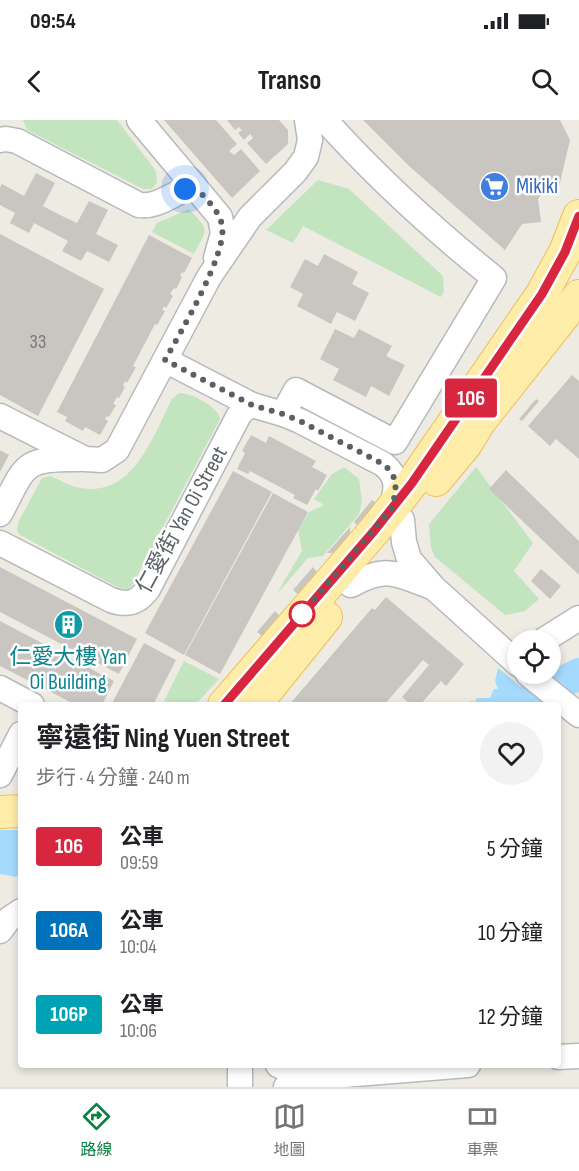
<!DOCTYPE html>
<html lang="zh-TW">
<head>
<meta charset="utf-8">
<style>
  :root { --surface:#fff; --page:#f2f2f2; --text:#202124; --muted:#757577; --line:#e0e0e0; --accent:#0b8043 }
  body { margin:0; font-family:"Sofia Sans Condensed","Noto Sans TC",sans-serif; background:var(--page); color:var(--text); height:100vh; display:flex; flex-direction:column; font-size:22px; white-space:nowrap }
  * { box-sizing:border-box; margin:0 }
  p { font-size:20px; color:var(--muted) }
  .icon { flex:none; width:33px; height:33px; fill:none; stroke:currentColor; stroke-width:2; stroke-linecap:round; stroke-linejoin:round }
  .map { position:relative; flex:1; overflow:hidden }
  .details { position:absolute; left:18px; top:582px; width:543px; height:366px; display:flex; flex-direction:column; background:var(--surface); border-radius:6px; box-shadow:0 3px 9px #0003 }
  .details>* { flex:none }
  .badge { padding:0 12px; border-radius:4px; font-size:21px; line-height:39px }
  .buttons { position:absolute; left:507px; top:510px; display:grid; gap:12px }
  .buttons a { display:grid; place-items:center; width:54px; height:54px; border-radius:50%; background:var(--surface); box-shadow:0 3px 9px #0003; font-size:30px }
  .you { position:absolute; width:30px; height:30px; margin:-15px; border:4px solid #fff; border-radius:50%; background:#1a73e8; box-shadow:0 0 0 9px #1a73e833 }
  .map>.badge { position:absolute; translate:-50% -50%; box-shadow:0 0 0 3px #fff }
  .round { display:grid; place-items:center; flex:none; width:63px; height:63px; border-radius:32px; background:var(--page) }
  .overview { display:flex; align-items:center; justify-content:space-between; height:102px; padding:0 18px }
  h1 { font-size:28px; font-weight:700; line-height:45px }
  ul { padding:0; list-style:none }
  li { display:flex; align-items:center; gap:18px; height:84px; padding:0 18px }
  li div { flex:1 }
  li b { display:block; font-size:22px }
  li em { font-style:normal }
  li .badge { min-width:66px; font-weight:700; text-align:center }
  .status { display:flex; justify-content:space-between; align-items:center; height:42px; padding:0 30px; background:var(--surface); direction:ltr }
  .status svg { height:16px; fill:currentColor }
  header { display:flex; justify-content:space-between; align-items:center; height:78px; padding:0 18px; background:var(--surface); font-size:27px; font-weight:700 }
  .dock { display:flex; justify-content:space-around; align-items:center; height:84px; border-top:2px solid var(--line); background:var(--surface); font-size:16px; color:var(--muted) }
  .dock a { display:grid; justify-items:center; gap:3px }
  .dock .on { color:var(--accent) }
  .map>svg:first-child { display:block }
</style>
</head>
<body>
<div class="status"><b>09:54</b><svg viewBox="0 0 49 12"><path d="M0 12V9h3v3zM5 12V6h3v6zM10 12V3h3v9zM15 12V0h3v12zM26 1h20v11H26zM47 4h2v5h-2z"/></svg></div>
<header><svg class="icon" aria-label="back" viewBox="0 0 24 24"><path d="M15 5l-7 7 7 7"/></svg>Transo<svg class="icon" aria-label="search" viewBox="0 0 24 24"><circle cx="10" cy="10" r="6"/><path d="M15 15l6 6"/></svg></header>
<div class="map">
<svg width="579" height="967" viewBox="0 0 579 967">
  <rect width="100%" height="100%" fill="#eeebe3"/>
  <g fill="#c2e5c0">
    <polygon points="23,0 117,0 156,51 157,62 152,69 143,69 27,10"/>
    <polygon points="318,60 349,69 443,156 444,171 441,177 303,106 293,123 266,110"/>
    <path d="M189,89C210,112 208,107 194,134L152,112L157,103Z"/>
    <path d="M179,273C190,272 219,287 220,299L132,466L128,469L119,468L20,415L17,411L18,403L42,358L50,356C59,359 67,365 76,367C132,381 152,318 172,279Z"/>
    <polygon points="344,347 359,359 362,381 359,394 323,436 308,438 276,475 302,431 298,410 309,392 324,385 314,379 332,354"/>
    <polygon points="476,347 533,423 514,451 539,479 525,491 505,495 435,437 431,428 429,404"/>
    <polygon points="184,541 219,559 195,585 162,585"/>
  </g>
  <g fill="#a4dafd">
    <polygon points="498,548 543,585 464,585 471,581 475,582 477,578 490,578 494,569 498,569 495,561"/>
    <polygon points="0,710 21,710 21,754 16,757 0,754"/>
  </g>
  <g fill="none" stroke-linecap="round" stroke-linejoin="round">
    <polyline stroke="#a4dafd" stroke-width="32" points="520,585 579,554"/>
  </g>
  <g fill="#c9c6c1">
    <polygon points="164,0 216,0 237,24 229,31 234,35 241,29 260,51 232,78"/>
    <polygon points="227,0 279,0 288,10 288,24 266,44 247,23 253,18 250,14 244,20 238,13 242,10 239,7 235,10"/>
    <polygon points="363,0 560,0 570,20 558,71 540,76 538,79 541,102 522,104 505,130 409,46"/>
    <polygon points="36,53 55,63 43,86 60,95 77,103 89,81 108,90 96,114 118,125 109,142 87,131 81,141 62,131 68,121 34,103 29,113 10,103 15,93 0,85 0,67 2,64 24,76"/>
    <polygon points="0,114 104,169 38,296 0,275"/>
    <polygon points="149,115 192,138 184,153 182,152 180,156 182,157 176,169 174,168 170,174 173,176 166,188 164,186 162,190 165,191 157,205 155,204 133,246 136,247 127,263 125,261 123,266 125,267 119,278 117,277 113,284 116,285 109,297 107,296 105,299 108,301 100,315 85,307 83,311 65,301 67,297 57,292"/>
    <polygon points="324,134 358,152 352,164 369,173 355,201 337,192 331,204 297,186 303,174 290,167 305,139 318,146"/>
    <polygon points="335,209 354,218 359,209 392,226 386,236 405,245 389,276 371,266 366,277 333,260 339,249 320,239"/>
    <polygon points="572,255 579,261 579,339 556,319 550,326 528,306"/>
    <polygon points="536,279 539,281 522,301 519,299"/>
    <polygon points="251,315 266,323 269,316 316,341 312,347 327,355 318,371 316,369 307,385 293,378 295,375 250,351 248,354 237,349 245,333 242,331"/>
    <polygon points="0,330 9,335 0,352"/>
    <polygon points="506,350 579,421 579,455 489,369"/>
    <polygon points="233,351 272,372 184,535 145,513"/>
    <polygon points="273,373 308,392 220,554 185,535"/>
    <polygon points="372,380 376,383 357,405 354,402"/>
    <polygon points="350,407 350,413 334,433 327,433"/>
    <polygon points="0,447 137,519 119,554 0,492"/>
    <polygon points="313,447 317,452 298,474 293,470"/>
    <polygon points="541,449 561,466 550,479 531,461"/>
    <polygon points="386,477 464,544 446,566 441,561 420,585 411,585 402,577 429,545 423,540 384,585 289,585 372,488 375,490"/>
    <polygon points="275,491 279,495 262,516 257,512"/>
    <polygon points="0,501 114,561 102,585 76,585 0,546"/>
    <polygon points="144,523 176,540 153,585 111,585"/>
  </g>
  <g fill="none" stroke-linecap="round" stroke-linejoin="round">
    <defs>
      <g id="minor">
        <polyline points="139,0 220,97 223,113 216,138"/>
        <path d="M0,20L6,19L17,21L139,85C160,88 175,70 195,67"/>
        <path d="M165,240L252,285L283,294L300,301L383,344C400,358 396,369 392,388"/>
        <path d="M283,294L296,270L395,322L494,158C433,109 377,58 325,0"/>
        <polyline points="0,296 85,339 102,340 117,330 209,157 250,97 295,52 306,37 310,20 307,0"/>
        <path d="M0,394C26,345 21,338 79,339"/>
        <polyline points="402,400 404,422 409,439 434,468 518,544"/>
        <path d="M0,423L111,480C127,486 138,483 148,469L239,295L243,290L252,285"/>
        <path d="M351,465C388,445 395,454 432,467"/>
        <polyline points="544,520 579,498"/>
        <polyline points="528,554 579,595"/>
        <polyline points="0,568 32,585"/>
        <polyline points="0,655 21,614"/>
        <polyline points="0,811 9,799 21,791"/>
        <polyline points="558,937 579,936"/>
        <polyline points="278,945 306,958"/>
        <polyline points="240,967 240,945"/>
        <polyline points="286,967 306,958 468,945"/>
      </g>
      <g id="major">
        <polyline points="436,360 466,324 480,301 579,176"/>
        <polyline points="224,585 374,411 412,363 542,174 565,132 579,96"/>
        <polyline points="255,585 326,497"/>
        <polyline points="0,692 21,691"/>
      </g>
    </defs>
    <use href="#minor" stroke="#b6b9bd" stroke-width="27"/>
    <use href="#major" stroke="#efbf5b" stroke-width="34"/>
    <use href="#minor" stroke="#fff" stroke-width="24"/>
    <use href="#major" stroke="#feeca9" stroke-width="32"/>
  </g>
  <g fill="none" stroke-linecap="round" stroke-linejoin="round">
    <defs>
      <polyline id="line" points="224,585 374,411 412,363 542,174 565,132 579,96"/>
    </defs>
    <use href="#line" stroke="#fff" stroke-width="14"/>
    <use href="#line" stroke="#d7263d" stroke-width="9"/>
    <path stroke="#5b6064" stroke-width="6" stroke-dasharray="0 10.8" d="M185,69L195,67C205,78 219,90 222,105C228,133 180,213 165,240L252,285L283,294L300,301L383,344C400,358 396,369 392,388L302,494"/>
  </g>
  <defs>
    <symbol id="supermarket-disc" viewBox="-11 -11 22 22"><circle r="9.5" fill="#3f7fe0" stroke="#fff"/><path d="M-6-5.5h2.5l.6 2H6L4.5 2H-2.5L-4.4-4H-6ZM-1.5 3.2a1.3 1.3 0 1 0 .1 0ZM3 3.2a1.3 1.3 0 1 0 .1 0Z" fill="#fff"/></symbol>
    <symbol id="building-disc" viewBox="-11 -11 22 22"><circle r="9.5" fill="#0f9aa8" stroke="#fff"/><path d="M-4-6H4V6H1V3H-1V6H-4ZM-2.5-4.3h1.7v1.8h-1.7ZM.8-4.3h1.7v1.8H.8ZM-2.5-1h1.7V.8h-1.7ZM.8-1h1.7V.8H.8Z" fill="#fff"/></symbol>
  </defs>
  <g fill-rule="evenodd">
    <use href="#supermarket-disc" x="478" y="50" width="33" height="33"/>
    <use href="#building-disc" x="52" y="488" width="33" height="33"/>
  </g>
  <circle fill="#fff" stroke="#d7263d" stroke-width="3" cx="302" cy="494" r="12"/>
  <g text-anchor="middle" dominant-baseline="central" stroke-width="5" stroke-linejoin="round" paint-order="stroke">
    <g font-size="20" fill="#767a7b">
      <text x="38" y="222">33</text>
    </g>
    <g font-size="22" fill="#366cbe" stroke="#fff" text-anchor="start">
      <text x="516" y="66">Mikiki</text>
    </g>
    <g font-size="22" fill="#5b6064" stroke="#fff">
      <text transform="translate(182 400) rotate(-61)">仁愛街 Yan Oi Street</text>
    </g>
    <g font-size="22" fill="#0d838f" stroke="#fff">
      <text x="68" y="537">仁愛大樓 Yan<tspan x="68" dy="25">Oi Building</tspan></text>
    </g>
  </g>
</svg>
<div class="buttons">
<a><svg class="icon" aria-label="locate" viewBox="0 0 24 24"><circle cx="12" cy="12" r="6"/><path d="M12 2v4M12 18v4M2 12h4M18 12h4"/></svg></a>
</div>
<div class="you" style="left:185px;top:69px"></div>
<b class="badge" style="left:471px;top:278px;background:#d7263d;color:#fff">106</b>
<section class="details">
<div class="overview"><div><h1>寧遠街 Ning Yuen Street</h1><p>步行 · 4 分鐘 · 240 m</p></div><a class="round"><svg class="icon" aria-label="heart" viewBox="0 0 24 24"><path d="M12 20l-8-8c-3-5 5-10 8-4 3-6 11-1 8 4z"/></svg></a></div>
<ul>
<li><span class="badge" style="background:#d7263d;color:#fff">106</span><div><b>公車</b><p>09:59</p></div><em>5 分鐘</em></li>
<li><span class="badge" style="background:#0072bc;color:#fff">106A</span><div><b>公車</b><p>10:04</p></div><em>10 分鐘</em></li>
<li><span class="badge" style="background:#00a3b4;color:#fff">106P</span><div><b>公車</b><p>10:06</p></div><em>12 分鐘</em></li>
</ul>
</section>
</div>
<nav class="dock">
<a class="on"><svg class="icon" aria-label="directions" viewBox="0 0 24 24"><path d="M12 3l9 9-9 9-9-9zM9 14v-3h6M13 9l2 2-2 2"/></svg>路線</a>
<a><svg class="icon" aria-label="map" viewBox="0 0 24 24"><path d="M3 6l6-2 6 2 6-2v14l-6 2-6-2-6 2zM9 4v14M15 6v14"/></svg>地圖</a>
<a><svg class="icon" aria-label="tickets" viewBox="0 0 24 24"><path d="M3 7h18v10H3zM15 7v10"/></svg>車票</a>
</nav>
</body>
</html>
